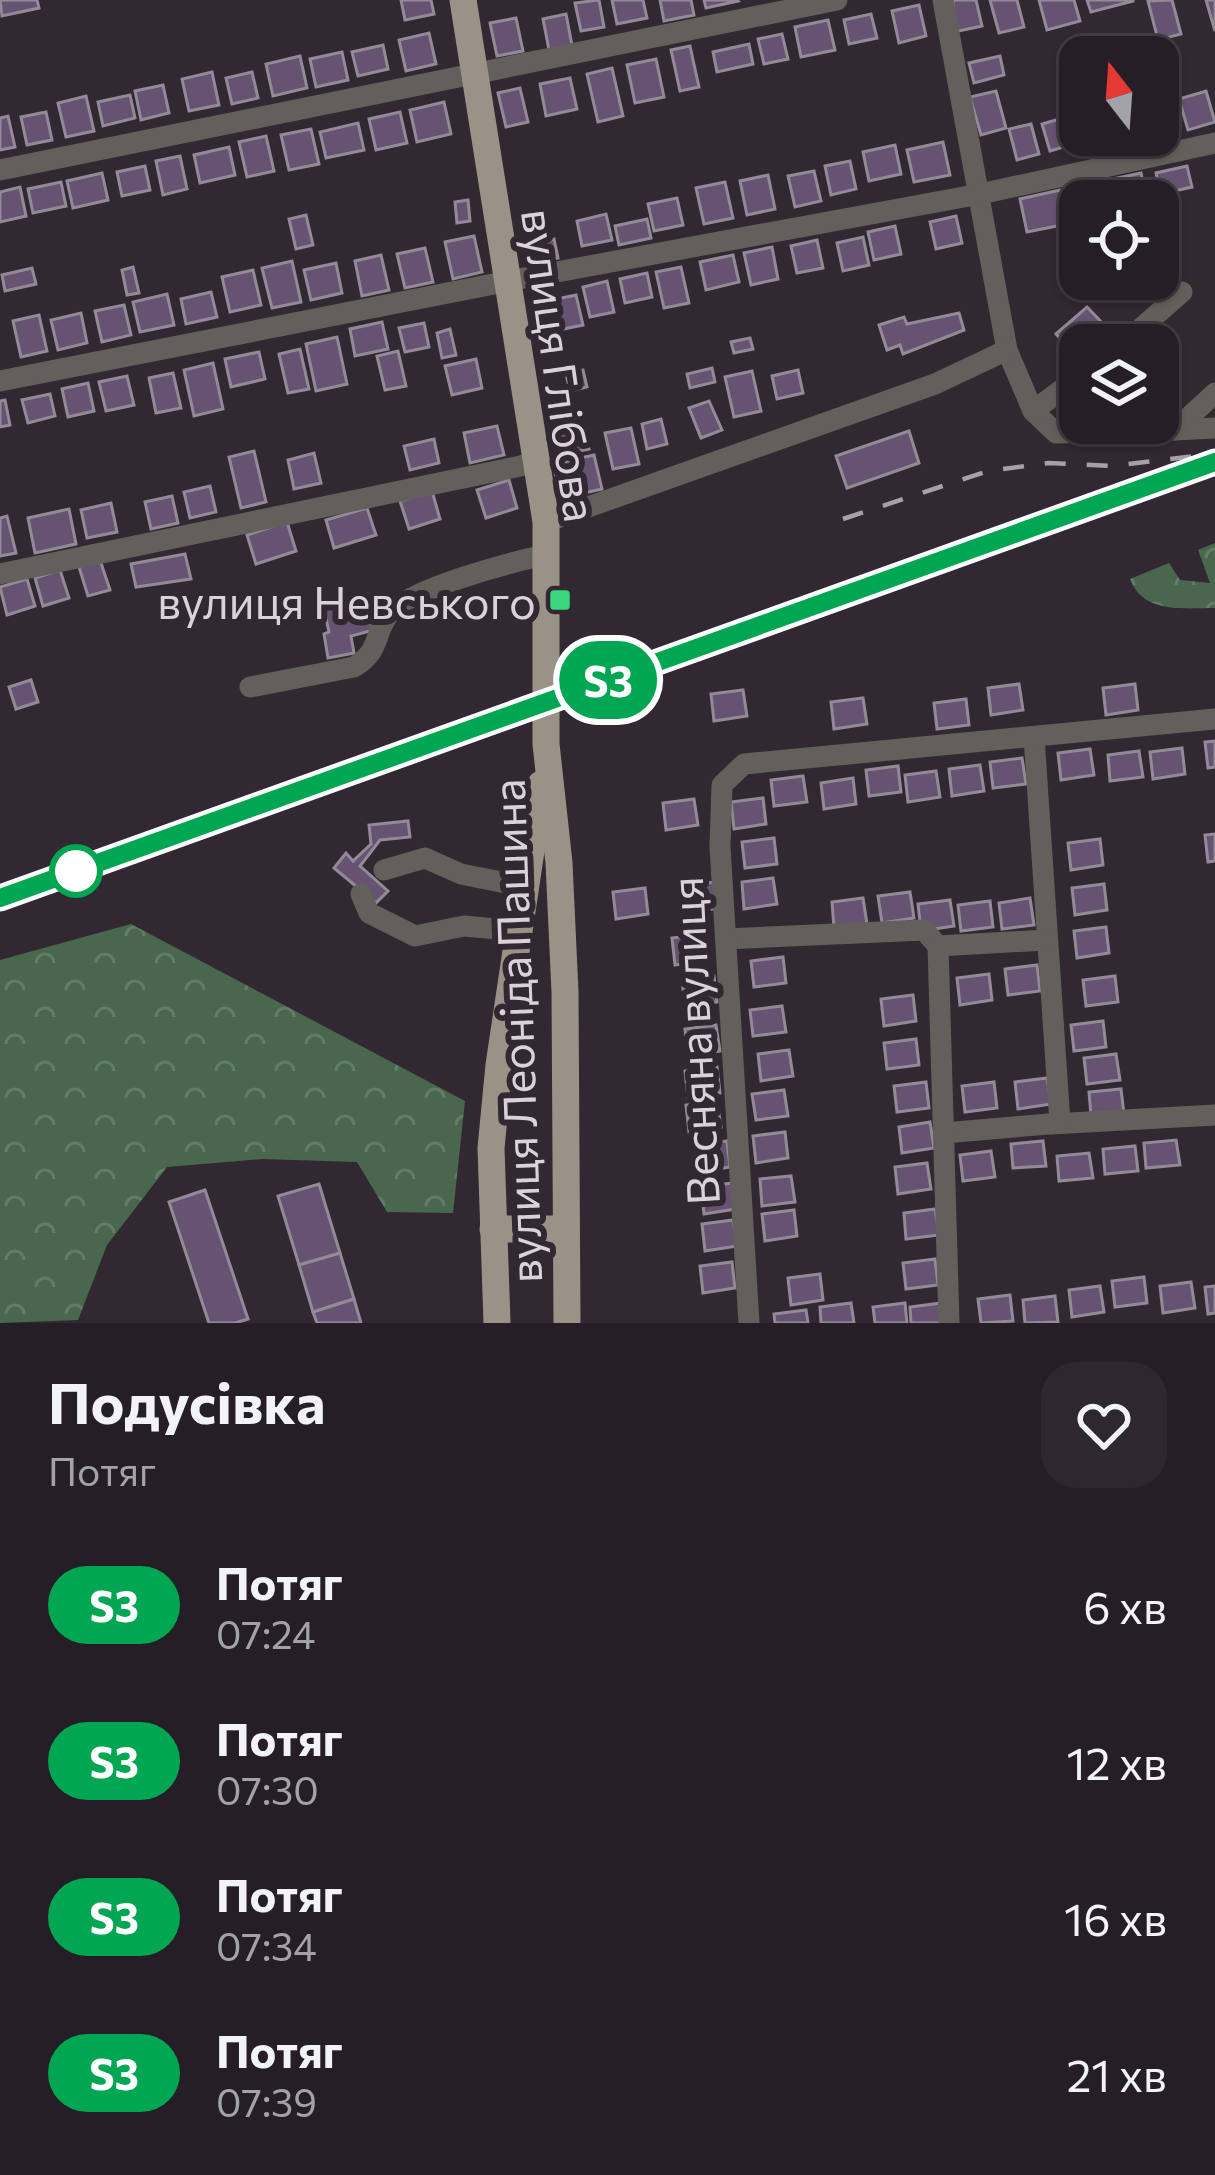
<!DOCTYPE html>
<html lang="uk">
<head>
<meta charset="utf-8">
<style>
  :root { --surface:#251e26; --page:#2d272e; --text:#f1f3f6; --muted:#a3a2a7; --line:#423c43 }
  body { margin:0; font-family:Commissioner,sans-serif; background:var(--page); color:var(--text); height:100vh; display:flex; flex-direction:column; font-size:45px; white-space:nowrap }
  * { box-sizing:border-box; margin:0 }
  p { font-size:39px; color:var(--muted) }
  .icon { flex:none; width:66px; height:66px; fill:none; stroke:currentColor; stroke-width:2; stroke-linecap:round; stroke-linejoin:round }
  .map { position:relative; height:1323px; overflow:hidden }
  .details { display:flex; flex-direction:column; background:var(--surface); flex:1 }
  .details>* { flex:none }
  .badge { padding:0 24px; border-radius:39px; font-size:42px; line-height:78px }
  .needle { width:78px; rotate:343deg }
  .tools { position:absolute; left:1059px; top:36px; display:grid; gap:24px }
  .tools a { display:grid; place-items:center; width:120px; height:120px; border-radius:24px; background:var(--surface); box-shadow:0 3px 9px #0004,0 0 0 3px var(--line); font-size:60px }
  .map>.badge { position:absolute; translate:-50% -50%; box-shadow:0 0 0 6px #fff }
  .round { display:grid; place-items:center; flex:none; width:126px; height:126px; border-radius:36px; background:var(--page) }
  .head { display:flex; align-items:center; justify-content:space-between; height:204px; padding:0 48px }
  h1 { font-size:57px; font-weight:700; line-height:90px }
  ul { padding:0; list-style:none }
  li { display:flex; align-items:center; gap:36px; height:156px; padding:0 48px }
  li div { flex:1 }
  li b { display:block; font-size:45px }
  li em { font-style:normal }
  li .badge { min-width:132px; font-weight:700; text-align:center }
  .map>svg:first-child { display:block }
</style>
</head>
<body>
<div class="map">
<svg width="1215" height="1323" viewBox="0 0 1215 1323">
  <defs>
    <pattern id="forest-crowns" width="20" height="18" patternUnits="userSpaceOnUse" patternTransform="scale(3)"><rect width="20" height="18" fill="#49674d"/><path d="M2 6a3 3 0 1 1 6 0M12 15a3 3 0 1 1 6 0" fill="none" stroke="#637c66"/></pattern>
  </defs>
  <rect width="100%" height="100%" fill="#312832"/>
  <g fill="url(#forest-crowns)">
    <path d="M1215,543V608C1183,608 1143,614 1130,579L1169,563L1180,580L1210,583L1198,550Z"/>
    <polygon points="131,924 465,1101 453,1213 387,1212 357,1162 262,1159 167,1167 107,1245 78,1320 0,1323 0,960"/>
  </g>
  <g fill="#665271" stroke="#938a98" stroke-width="3">
    <polygon points="0,0 37,0 39,8 2,16"/>
    <polygon points="401,0 431,0 434,14 405,20"/>
    <polygon points="599,0 604,27 581,31 575,3"/>
    <polygon points="612,0 643,0 647,18 617,24"/>
    <polygon points="660,0 691,0 694,15 664,21"/>
    <polygon points="704,0 737,0 738,1 706,8"/>
    <polygon points="953,0 976,0 982,26 954,32"/>
    <polygon points="990,0 1017,0 1024,27 999,33"/>
    <polygon points="1039,0 1074,0 1080,21 1047,30"/>
    <polygon points="1087,0 1133,0 1133,1 1091,12"/>
    <polygon points="1172,0 1181,34 1158,40 1148,1"/>
    <polygon points="1206,0 1215,0 1215,31"/>
    <polygon points="919,5 926,36 899,43 892,11"/>
    <polygon points="566,14 572,45 549,50 543,19"/>
    <polygon points="871,14 877,38 849,44 844,20"/>
    <polygon points="516,18 523,51 497,56 490,23"/>
    <polygon points="828,20 835,50 801,57 795,27"/>
    <polygon points="429,33 436,64 406,71 399,40"/>
    <polygon points="782,34 788,59 764,64 758,39"/>
    <polygon points="749,44 753,64 717,72 713,52"/>
    <polygon points="383,45 388,69 358,76 352,52"/>
    <polygon points="690,46 699,87 680,91 671,50"/>
    <polygon points="342,52 348,80 316,87 310,59"/>
    <polygon points="300,56 307,88 273,96 266,64"/>
    <polygon points="1000,56 1004,75 974,83 969,63"/>
    <polygon points="656,59 664,97 635,103 627,65"/>
    <polygon points="612,68 623,116 598,122 587,74"/>
    <polygon points="212,72 219,105 189,111 182,79"/>
    <polygon points="252,72 258,98 232,104 226,78"/>
    <polygon points="570,78 577,109 546,116 540,84"/>
    <polygon points="163,85 169,113 141,120 135,91"/>
    <polygon points="520,88 528,122 506,127 498,93"/>
    <polygon points="996,91 1006,128 981,135 970,97"/>
    <polygon points="1206,91 1215,122 1188,130 1179,99"/>
    <polygon points="130,95 135,118 103,126 98,102"/>
    <polygon points="86,96 94,131 66,137 58,103"/>
    <polygon points="1169,100 1176,125 1158,130 1158,103"/>
    <polygon points="444,102 451,134 417,142 410,110"/>
    <polygon points="46,112 52,140 27,145 21,117"/>
    <polygon points="400,112 407,143 376,150 369,119"/>
    <polygon points="1080,113 1080,135 1088,135 1089,139 1050,151 1042,124"/>
    <polygon points="8,116 15,147 0,150 0,118"/>
    <polygon points="358,123 364,150 326,158 320,132"/>
    <polygon points="1031,124 1039,154 1017,160 1009,129"/>
    <polygon points="311,129 319,164 289,170 281,135"/>
    <polygon points="266,136 274,171 247,177 239,142"/>
    <polygon points="943,142 950,175 914,182 907,150"/>
    <polygon points="895,145 901,174 869,181 863,152"/>
    <polygon points="229,147 235,175 200,183 194,155"/>
    <polygon points="180,156 187,189 163,195 156,161"/>
    <polygon points="850,161 856,189 831,195 825,166"/>
    <polygon points="145,166 150,190 122,196 117,172"/>
    <polygon points="1187,166 1192,187 1161,194 1156,173"/>
    <polygon points="814,171 821,201 795,207 788,176"/>
    <polygon points="102,173 108,200 73,208 67,181"/>
    <polygon points="1141,173 1147,201 1118,201 1113,179"/>
    <polygon points="768,175 775,209 747,215 740,181"/>
    <polygon points="61,182 66,206 33,213 28,189"/>
    <polygon points="725,182 733,218 704,224 696,188"/>
    <polygon points="20,187 26,216 0,222 0,192"/>
    <polygon points="1060,190 1067,224 1027,232 1020,199"/>
    <polygon points="677,198 683,225 654,231 648,204"/>
    <polygon points="468,200 470,221 457,223 455,202"/>
    <polygon points="606,214 612,240 582,246 577,221"/>
    <polygon points="306,215 313,245 296,249 289,219"/>
    <polygon points="956,216 962,243 936,249 930,222"/>
    <polygon points="647,219 651,238 619,245 615,226"/>
    <polygon points="895,226 901,254 874,260 868,232"/>
    <polygon points="474,236 482,272 453,279 445,242"/>
    <polygon points="863,237 869,265 843,271 837,243"/>
    <polygon points="554,239 558,258 527,265 523,247"/>
    <polygon points="817,240 823,268 797,273 791,246"/>
    <polygon points="772,247 778,279 751,285 744,253"/>
    <polygon points="425,248 433,282 405,288 397,254"/>
    <polygon points="381,255 389,290 362,296 355,261"/>
    <polygon points="733,255 739,282 706,290 700,262"/>
    <polygon points="292,261 301,302 272,308 262,268"/>
    <polygon points="336,263 342,293 311,300 304,270"/>
    <polygon points="133,267 139,293 127,295 122,270"/>
    <polygon points="681,267 689,303 664,308 656,272"/>
    <polygon points="32,268 36,284 5,291 2,275"/>
    <polygon points="253,270 261,305 230,312 222,277"/>
    <polygon points="647,273 652,297 625,303 620,279"/>
    <polygon points="607,281 614,312 590,317 583,287"/>
    <polygon points="211,292 217,317 186,324 181,299"/>
    <polygon points="167,294 174,325 140,332 133,302"/>
    <polygon points="576,295 583,325 559,330 552,300"/>
    <polygon points="549,303 551,324 538,325 536,304"/>
    <polygon points="124,305 131,335 102,342 95,311"/>
    <polygon points="1087,307 1109,330 1093,345 1080,345 1078,359 1056,334"/>
    <polygon points="81,313 87,343 58,350 51,320"/>
    <polygon points="959,313 964,330 903,354 900,345 887,350 879,325 904,317 907,324"/>
    <polygon points="39,315 47,351 21,357 13,321"/>
    <polygon points="382,322 388,349 355,356 350,329"/>
    <polygon points="424,323 429,347 405,352 399,328"/>
    <polygon points="450,329 456,355 442,358 437,333"/>
    <polygon points="337,337 347,384 316,391 306,344"/>
    <polygon points="750,338 753,349 734,353 731,342"/>
    <polygon points="300,349 309,389 288,393 279,354"/>
    <polygon points="398,351 406,386 385,390 377,356"/>
    <polygon points="259,352 265,379 231,387 225,359"/>
    <polygon points="476,359 482,388 452,395 445,366"/>
    <polygon points="213,363 223,409 194,416 184,370"/>
    <polygon points="712,368 715,382 690,388 687,374"/>
    <polygon points="583,370 587,387 570,391 566,374"/>
    <polygon points="798,370 803,393 777,399 772,376"/>
    <polygon points="752,371 761,411 734,417 725,377"/>
    <polygon points="173,373 181,408 156,413 149,378"/>
    <polygon points="127,376 134,405 106,411 99,382"/>
    <polygon points="88,383 94,411 68,417 62,389"/>
    <polygon points="50,394 55,416 28,423 22,400"/>
    <polygon points="570,396 575,416 553,420 549,401"/>
    <polygon points="5,400 10,425 0,427 0,401"/>
    <polygon points="709,401 722,430 701,438 689,408"/>
    <polygon points="661,419 667,444 647,449 642,424"/>
    <polygon points="584,425 589,449 559,455 554,432"/>
    <polygon points="497,426 504,455 470,463 464,433"/>
    <polygon points="631,428 639,464 613,469 605,433"/>
    <polygon points="909,431 919,463 847,488 836,456"/>
    <polygon points="434,439 439,463 410,470 404,446"/>
    <polygon points="254,451 266,502 241,508 229,457"/>
    <polygon points="314,453 321,483 294,489 288,460"/>
    <polygon points="594,455 602,489 561,498 553,464"/>
    <polygon points="509,480 517,508 486,518 477,490"/>
    <polygon points="210,486 216,512 190,518 184,492"/>
    <polygon points="432,491 440,519 409,529 400,501"/>
    <polygon points="172,496 178,523 151,529 145,502"/>
    <polygon points="111,503 117,532 87,538 81,510"/>
    <polygon points="367,508 376,535 334,548 326,520"/>
    <polygon points="69,509 76,544 35,553 28,518"/>
    <polygon points="7,516 16,553 0,556 0,518"/>
    <polygon points="287,522 296,551 256,564 247,535"/>
    <polygon points="185,554 191,579 136,587 131,564"/>
    <polygon points="100,560 110,590 88,596 79,567"/>
    <polygon points="60,570 69,598 43,606 35,578"/>
    <polygon points="27,579 35,606 7,615 0,587"/>
    <polygon points="367,594 374,630 351,636 354,653 328,658 324,634 329,632 323,604"/>
    <polygon points="31,680 38,702 16,709 9,687"/>
    <polygon points="1019,684 1023,710 991,715 988,688"/>
    <polygon points="1135,684 1138,710 1106,715 1103,688"/>
    <polygon points="743,690 747,716 714,721 711,694"/>
    <polygon points="597,698 602,714 587,718 582,703"/>
    <polygon points="863,698 867,724 834,729 831,702"/>
    <polygon points="966,699 969,725 937,729 934,703"/>
    <polygon points="1215,741 1215,767 1208,768 1205,742"/>
    <polygon points="1182,748 1185,774 1153,779 1150,752"/>
    <polygon points="1090,749 1094,775 1061,780 1058,753"/>
    <polygon points="1139,751 1143,777 1110,781 1108,755"/>
    <polygon points="1022,758 1026,784 993,788 990,762"/>
    <polygon points="980,765 984,791 952,796 949,769"/>
    <polygon points="898,766 901,792 869,796 866,770"/>
    <polygon points="936,771 940,797 908,802 905,775"/>
    <polygon points="803,776 807,802 774,806 771,780"/>
    <polygon points="853,778 856,804 824,809 821,783"/>
    <polygon points="763,798 766,824 734,829 731,802"/>
    <polygon points="694,799 698,825 666,830 663,803"/>
    <polygon points="408,821 410,837 380,840 360,866 388,891 376,903 334,868 346,853 353,861 371,844 369,825"/>
    <polygon points="1215,834 1215,861 1208,862 1205,835"/>
    <polygon points="774,838 777,864 745,868 742,842"/>
    <polygon points="1100,839 1103,865 1071,870 1068,843"/>
    <polygon points="773,878 777,904 744,909 742,882"/>
    <polygon points="715,882 719,908 687,913 684,886"/>
    <polygon points="1104,884 1107,910 1075,915 1072,888"/>
    <polygon points="645,888 648,914 616,919 613,892"/>
    <polygon points="910,892 914,918 882,923 878,896"/>
    <polygon points="863,898 867,924 834,928 832,902"/>
    <polygon points="1030,898 1034,925 1002,929 999,903"/>
    <polygon points="950,900 954,926 921,931 918,904"/>
    <polygon points="990,901 993,927 961,931 958,905"/>
    <polygon points="1106,927 1109,953 1077,958 1074,931"/>
    <polygon points="704,934 707,960 675,965 672,938"/>
    <polygon points="783,957 786,983 754,987 751,961"/>
    <polygon points="1037,965 1040,991 1008,995 1005,969"/>
    <polygon points="989,974 992,1000 960,1005 957,978"/>
    <polygon points="714,976 717,1002 685,1007 682,980"/>
    <polygon points="1115,976 1118,1002 1086,1006 1083,980"/>
    <polygon points="913,995 916,1021 884,1026 881,999"/>
    <polygon points="782,1006 786,1032 753,1036 750,1010"/>
    <polygon points="1103,1021 1106,1047 1074,1051 1071,1025"/>
    <polygon points="716,1025 720,1051 688,1056 685,1029"/>
    <polygon points="916,1039 919,1065 887,1069 884,1043"/>
    <polygon points="789,1050 793,1076 761,1081 758,1054"/>
    <polygon points="1116,1054 1120,1080 1087,1084 1084,1058"/>
    <polygon points="717,1067 720,1093 688,1098 685,1071"/>
    <polygon points="1047,1078 1051,1104 1018,1109 1015,1082"/>
    <polygon points="926,1082 929,1108 897,1112 894,1086"/>
    <polygon points="994,1082 997,1108 965,1112 962,1086"/>
    <polygon points="1121,1089 1124,1114 1091,1116 1089,1092"/>
    <polygon points="784,1090 788,1116 756,1120 752,1094"/>
    <polygon points="717,1101 721,1127 689,1132 686,1105"/>
    <polygon points="930,1122 934,1148 902,1153 899,1127"/>
    <polygon points="785,1132 788,1158 756,1163 753,1136"/>
    <polygon points="1176,1140 1180,1165 1146,1168 1144,1143"/>
    <polygon points="727,1141 730,1167 698,1172 695,1145"/>
    <polygon points="1043,1141 1046,1166 1013,1168 1011,1144"/>
    <polygon points="1135,1146 1138,1171 1105,1174 1103,1149"/>
    <polygon points="991,1151 995,1177 963,1181 960,1155"/>
    <polygon points="1089,1153 1093,1178 1059,1181 1057,1156"/>
    <polygon points="927,1163 931,1189 898,1194 895,1167"/>
    <polygon points="791,1176 795,1202 762,1206 760,1179"/>
    <polygon points="733,1183 736,1209 704,1214 701,1187"/>
    <polygon points="319,1184 340,1253 299,1265 278,1196"/>
    <polygon points="205,1190 248,1319 235,1323 209,1323 169,1202"/>
    <polygon points="935,1209 939,1235 906,1239 904,1213"/>
    <polygon points="794,1210 797,1236 765,1241 762,1214"/>
    <polygon points="733,1220 737,1246 705,1251 702,1224"/>
    <polygon points="340,1253 354,1299 313,1312 299,1265"/>
    <polygon points="935,1259 938,1285 906,1289 903,1263"/>
    <polygon points="732,1262 735,1288 703,1293 700,1266"/>
    <polygon points="820,1274 823,1300 791,1305 788,1278"/>
    <polygon points="1144,1277 1147,1303 1115,1307 1112,1281"/>
    <polygon points="1191,1282 1195,1308 1163,1313 1160,1286"/>
    <polygon points="1100,1286 1104,1312 1072,1317 1069,1290"/>
    <polygon points="1215,1286 1215,1313 1208,1314 1205,1287"/>
    <polygon points="1010,1295 1013,1321 981,1323 978,1299"/>
    <polygon points="1055,1296 1058,1322 1025,1323 1023,1300"/>
    <polygon points="354,1299 361,1323 317,1323 313,1312"/>
    <polygon points="851,1303 854,1323 821,1323 820,1307"/>
    <polygon points="905,1303 907,1323 875,1323 873,1307"/>
    <polygon points="941,1303 944,1323 911,1323 910,1307"/>
    <polygon points="806,1310 808,1323 775,1323 774,1314"/>
  </g>
  <g fill="none" stroke-linecap="round" stroke-linejoin="round">
    <g stroke="#635f5a" stroke-width="21">
      <polyline points="943,0 1007,350 1033,411 1056,433 1175,430 1215,393"/>
      <polyline points="0,170 837,0"/>
      <polyline points="1122,345 1182,292"/>
      <polyline points="0,381 524,278 980,194 1215,143"/>
      <polyline points="1033,411 1080,376"/>
      <polyline points="1175,430 1215,428"/>
      <polyline points="546,522 935,384 1007,350"/>
      <polyline points="0,574 521,466 539,459"/>
      <path d="M250,687L354,667C381,651 373,635 389,614C409,589 511,562 545,555"/>
      <polyline points="384,870 425,858 461,874 526,887"/>
      <polyline points="361,894 369,913 415,936 464,926 519,931"/>
      <polyline points="726,939 924,930 938,946"/>
      <polyline points="1051,1124 1215,1115"/>
      <polyline points="944,1133 1060,1123 1034,737"/>
      <polyline points="749,1323 720,847 722,785 744,764 1215,719"/>
      <polyline points="949,1323 938,946 1046,940"/>
    </g>
    <g stroke="#9b9287" stroke-width="27">
      <polyline points="463,0 546,522 546,744 559,863 565,992 567,1323"/>
      <polyline points="493,1229 565,1229"/>
      <polyline points="497,1323 491,1148 499,1065 541,784"/>
    </g>
    <g stroke="#a7a0a7" stroke-width="4.5" stroke-dasharray="21 21" stroke-linecap="butt">
      <polyline points="843,519 988,471 1048,463 1113,466 1203,455"/>
      <polyline points="0,898 1215,462"/>
    </g>
  </g>
  <g fill="none" stroke-linecap="round" stroke-linejoin="round">
    <defs>
      <polyline id="line" points="0,898 1215,462"/>
    </defs>
    <use href="#line" stroke="#fff" stroke-width="27"/>
    <use href="#line" stroke="#00a651" stroke-width="18"/>
  </g>
  <rect fill="#3bd77e" stroke="#312832" stroke-width="4.5" x="548" y="588" width="24" height="24" rx="6"/>
  <circle fill="#fff" stroke="#00a651" stroke-width="6" cx="76" cy="871" r="24"/>
  <g text-anchor="middle" dominant-baseline="central" stroke-width="12" stroke-linejoin="round" paint-order="stroke">
    <g font-size="45" fill="#d9d3d9" stroke="#312832">
      <text transform="translate(561 365) rotate(82)">вулиця Глібова</text>
      <text transform="translate(515 1031) rotate(-92)">вулиця Леоніда Пашина</text>
      <text transform="translate(693 1041) rotate(-93)">Весняна вулиця</text>
    </g>
    <g font-size="45" fill="#d9d3d9" stroke="#312832" text-anchor="end">
      <text x="536" y="600">вулиця Невського</text>
    </g>
  </g>
</svg>
<div class="tools">
<a><svg class="needle" viewBox="-14 -14 28 28"><path d="M0-13l5 13h-10z" fill="#e53935"/><path d="M0 13l5-13h-10z" fill="#a3a2a7"/></svg></a>
<a><svg class="icon" aria-label="locate" viewBox="0 0 24 24"><circle cx="12" cy="12" r="6"/><path d="M12 2v4M12 18v4M2 12h4M18 12h4"/></svg></a>
<a><svg class="icon" aria-label="layers" viewBox="0 0 24 24"><path d="M12 4l9 5-9 5-9-5zM3 14l9 5 9-5"/></svg></a>
</div>
<b class="badge" style="left:608px;top:680px;background:#00a651;color:#fff">S3</b>
</div>
<section class="details">
<div class="head"><div><h1>Подусівка</h1><p>Потяг</p></div><a class="round"><svg class="icon" aria-label="heart" viewBox="0 0 24 24"><path d="M12 20l-8-8c-3-5 5-10 8-4 3-6 11-1 8 4z"/></svg></a></div>
<ul>
<li><span class="badge" style="background:#00a651;color:#fff">S3</span><div><b>Потяг</b><p>07:24</p></div><em>6 хв</em></li>
<li><span class="badge" style="background:#00a651;color:#fff">S3</span><div><b>Потяг</b><p>07:30</p></div><em>12 хв</em></li>
<li><span class="badge" style="background:#00a651;color:#fff">S3</span><div><b>Потяг</b><p>07:34</p></div><em>16 хв</em></li>
<li><span class="badge" style="background:#00a651;color:#fff">S3</span><div><b>Потяг</b><p>07:39</p></div><em>21 хв</em></li>
</ul>
</section>
</body>
</html>
